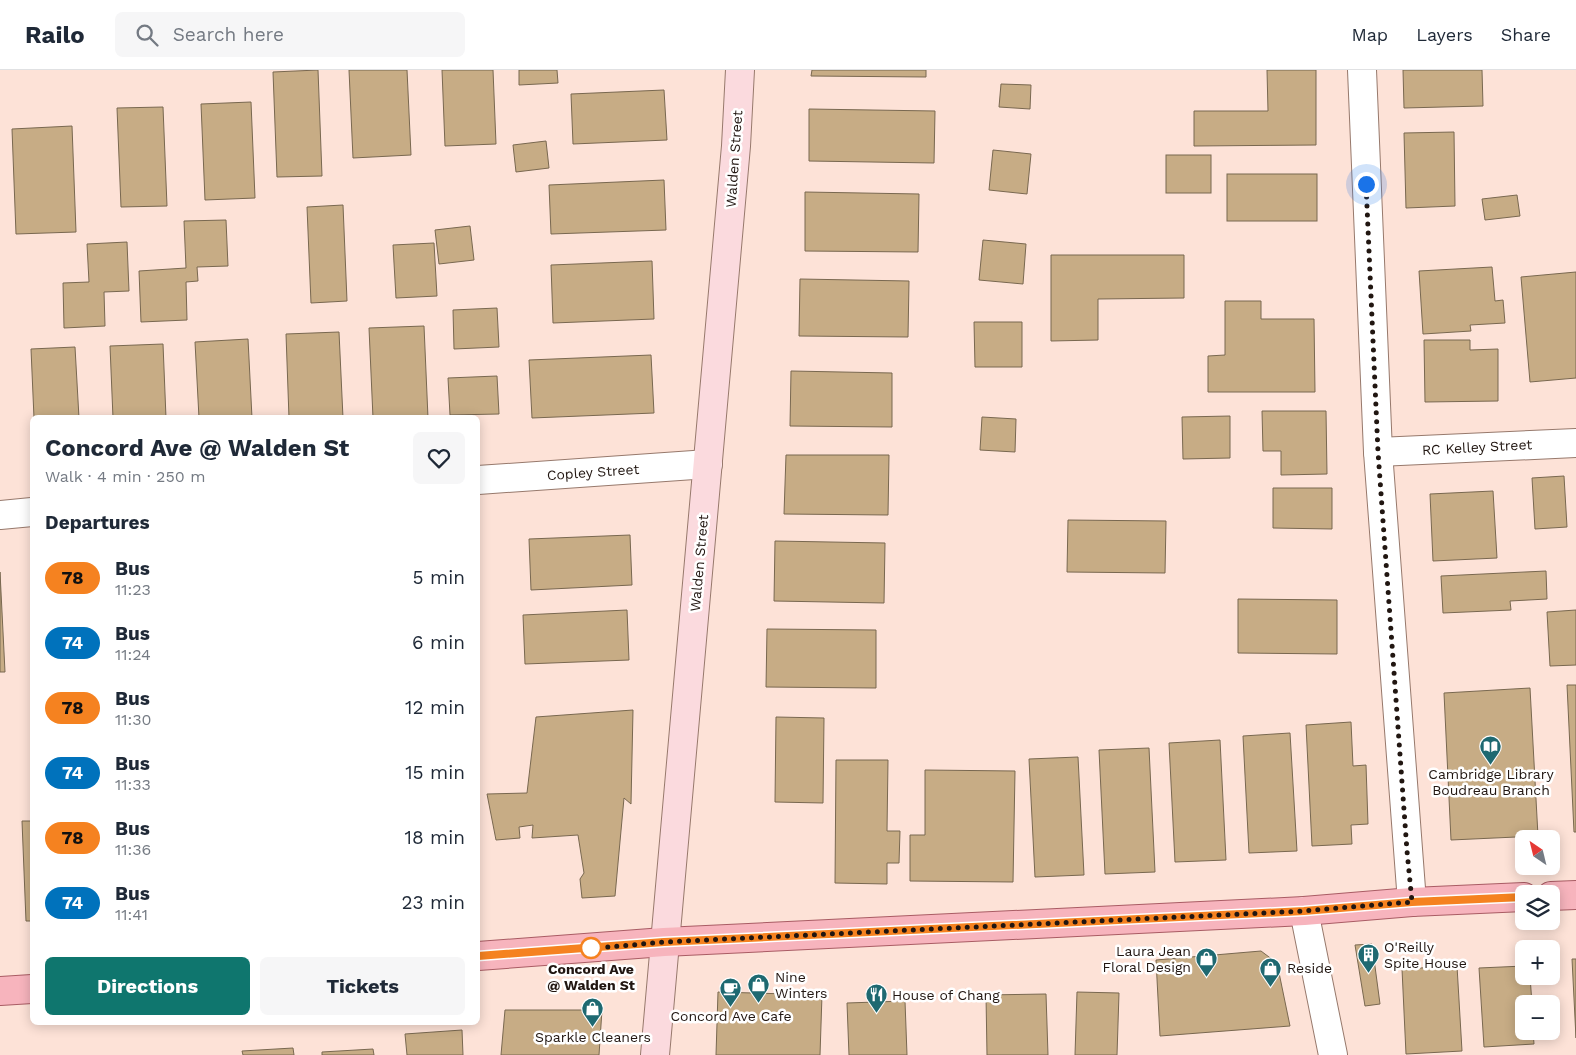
<!DOCTYPE html>
<html lang="en">
<head>
<meta charset="utf-8">
<style>
  :root { --surface:#fff; --page:#f6f6f7; --text:#1f2937; --muted:#747a83; --line:#e0e1e3; --accent:#0f766e }
  body { margin:0; font-family:"Work Sans",sans-serif; background:var(--page); color:var(--text); height:100vh; display:flex; flex-direction:column; font-size:19px; white-space:nowrap }
  * { box-sizing:border-box; margin:0 }
  p { font-size:16px; color:var(--muted) }
  .icon { flex:none; width:28px; height:28px; fill:none; stroke:currentColor; stroke-width:2; stroke-linecap:round; stroke-linejoin:round }
  .map { position:relative; flex:1; overflow:hidden }
  .sheet { position:absolute; left:30px; top:345px; width:450px; height:610px; display:flex; flex-direction:column; background:var(--surface); border-radius:8px; box-shadow:0 2px 12px #0003 }
  .sheet>* { flex:none }
  .badge { padding:0 10px; border-radius:16px; font-size:18px; line-height:32px }
  .needle { width:32px; rotate:325deg }
  .buttons { position:absolute; left:1515px; top:760px; display:grid; gap:10px }
  .buttons a { display:grid; place-items:center; width:45px; height:45px; border-radius:8px; background:var(--surface); box-shadow:0 2px 12px #0003; font-size:25px }
  .you { position:absolute; width:25px; height:25px; margin:-12px; border:4px solid #fff; border-radius:50%; background:#1a73e8; box-shadow:0 0 0 8px #1a73e833 }
  .map>.badge { position:absolute; translate:-50% -50%; box-shadow:0 0 0 2px #fff }
  h2 { padding:0 15px; font-size:19px; line-height:45px }
  .round { display:grid; place-items:center; flex:none; width:52px; height:52px; border-radius:8px; background:var(--page) }
  .overview { display:flex; align-items:center; justify-content:space-between; height:85px; padding:0 15px }
  h1 { font-size:24px; font-weight:700; line-height:38px }
  .action { display:flex; gap:10px; margin-top:auto; padding:10px 15px }
  .action a { flex:1; height:58px; border-radius:8px; background:var(--accent); color:#fff; font-size:20px; font-weight:700; line-height:58px; text-align:center }
  .action a+a { background:var(--page); color:var(--text) }
  ul { padding:0; list-style:none }
  li { display:flex; align-items:center; gap:15px; height:65px; padding:0 15px }
  li div { flex:1 }
  li b { display:block; font-size:19px }
  li em { font-style:normal }
  li .badge { min-width:55px; font-weight:700; text-align:center }
  header { display:flex; align-items:center; gap:30px; box-sizing:border-box; height:70px; padding:0 25px; background:var(--surface); border-bottom:1px solid var(--line) }
  header strong { font-size:24px }
  nav { display:flex; gap:28px; margin-inline-start:auto; font-size:18px }
  .search { width:350px; height:45px; background:var(--page); display:flex; align-items:center; gap:12px; box-sizing:border-box; padding:0 18px; border-radius:8px; color:var(--muted); font-size:19px }
  .map>svg:first-child { display:block }
</style>
</head>
<body>
<header>
<strong>Railo</strong>
<div class="search"><svg class="icon" aria-label="search" viewBox="0 0 24 24"><circle cx="10" cy="10" r="6"/><path d="M15 15l6 6"/></svg>Search here</div>
<nav><a>Map</a><a>Layers</a><a>Share</a></nav>
</header>
<div class="map">
<svg width="1576" height="985" viewBox="0 0 1576 985">
  <rect width="100%" height="100%" fill="#fde2d7"/>
  <g fill="#c7ac85" stroke="#796850">
    <polygon points="318,0 322,106 277,107 273,2"/>
    <polygon points="349,0 407,0 411,85 353,88"/>
    <polygon points="442,0 493,0 496,74 445,76"/>
    <polygon points="519,0 557,0 558,13 519,15"/>
    <polygon points="812,0 926,0 926,7 811,6"/>
    <polygon points="1267,0 1316,0 1316,75 1194,76 1194,41 1268,41"/>
    <polygon points="1403,0 1482,0 1483,36 1404,38"/>
    <polygon points="1001,14 1031,15 1030,39 999,37"/>
    <polygon points="664,20 667,70 573,74 571,24"/>
    <polygon points="251,32 255,128 205,130 201,34"/>
    <polygon points="163,37 167,136 121,137 117,38"/>
    <polygon points="809,39 935,41 934,93 809,91"/>
    <polygon points="72,56 76,162 16,164 12,59"/>
    <polygon points="1454,62 1455,136 1406,138 1404,63"/>
    <polygon points="546,71 549,98 516,102 513,75"/>
    <polygon points="993,80 1031,84 1027,124 989,120"/>
    <rect x="1166" y="85" width="45" height="38"/>
    <rect x="1227" y="104" width="90" height="47"/>
    <polygon points="664,110 666,160 551,164 549,115"/>
    <polygon points="805,122 919,124 918,182 805,181"/>
    <polygon points="1517,125 1520,146 1485,150 1482,129"/>
    <polygon points="343,135 347,231 311,233 307,137"/>
    <polygon points="226,150 228,196 197,197 198,211 186,212 187,250 141,252 139,201 186,198 184,151"/>
    <polygon points="470,156 474,190 439,194 435,160"/>
    <polygon points="983,170 1026,174 1023,214 979,210"/>
    <polygon points="127,172 129,221 104,222 105,256 64,258 63,213 89,212 87,174"/>
    <polygon points="434,173 437,226 396,228 393,175"/>
    <polygon points="1051,185 1184,185 1184,228 1098,229 1098,270 1051,271"/>
    <polygon points="652,191 654,249 553,253 551,195"/>
    <polygon points="1492,197 1495,231 1503,230 1505,253 1470,255 1471,261 1423,264 1419,201"/>
    <polygon points="1576,202 1576,308 1530,312 1521,207"/>
    <polygon points="800,209 909,211 908,267 799,266"/>
    <polygon points="1225,231 1261,231 1261,249 1314,249 1315,322 1208,322 1208,286 1225,285"/>
    <polygon points="497,238 499,277 454,279 453,240"/>
    <polygon points="974,252 1022,252 1022,297 975,297"/>
    <polygon points="424,256 428,348 373,348 369,258"/>
    <polygon points="339,262 343,348 289,348 286,264"/>
    <polygon points="248,269 252,348 199,348 195,272"/>
    <polygon points="1424,270 1470,270 1470,280 1498,279 1498,331 1425,332"/>
    <polygon points="163,274 166,348 113,348 110,276"/>
    <polygon points="75,277 79,348 34,348 31,279"/>
    <polygon points="651,285 654,343 532,348 529,290"/>
    <polygon points="791,301 892,303 892,357 790,356"/>
    <polygon points="497,306 499,344 450,345 448,308"/>
    <polygon points="1262,341 1326,341 1327,404 1281,405 1281,381 1263,381"/>
    <polygon points="1230,346 1230,388 1183,389 1182,347"/>
    <polygon points="982,347 1016,349 1015,382 980,380"/>
    <polygon points="786,385 889,385 888,445 784,444"/>
    <polygon points="1564,406 1567,457 1535,459 1532,408"/>
    <polygon points="1273,418 1332,418 1332,459 1273,458"/>
    <polygon points="1493,421 1497,488 1433,491 1430,424"/>
    <polygon points="1068,450 1166,451 1165,503 1067,502"/>
    <polygon points="630,465 632,515 531,520 529,469"/>
    <polygon points="775,471 885,473 884,533 774,531"/>
    <polygon points="1546,501 1547,529 1510,531 1511,540 1443,543 1441,506"/>
    <polygon points="0,502 5,602 0,602"/>
    <polygon points="1238,529 1337,530 1337,584 1238,583"/>
    <polygon points="627,540 629,590 525,594 523,545"/>
    <polygon points="1576,540 1576,595 1550,596 1547,542"/>
    <polygon points="767,559 876,560 876,618 766,617"/>
    <polygon points="1567,615 1576,615 1576,762 1574,762"/>
    <polygon points="1530,618 1538,766 1451,770 1444,623"/>
    <polygon points="633,640 631,734 624,728 615,826 582,828 580,809 584,803 578,765 532,768 533,755 519,757 520,768 496,770 487,724 527,723 536,647"/>
    <polygon points="776,647 824,648 823,733 775,732"/>
    <polygon points="1351,652 1353,696 1366,695 1368,754 1351,755 1352,774 1312,776 1306,655"/>
    <polygon points="1290,663 1297,781 1249,783 1243,666"/>
    <polygon points="1220,670 1226,790 1175,792 1169,673"/>
    <polygon points="1149,678 1155,802 1105,804 1099,680"/>
    <polygon points="1078,687 1084,805 1035,807 1029,689"/>
    <polygon points="836,690 888,690 887,761 900,761 899,793 887,793 887,814 835,813"/>
    <polygon points="925,700 1015,701 1013,812 910,811 910,765 925,765"/>
    <polygon points="22,751 32,751 32,851 26,851"/>
    <polygon points="1372,874 1380,934 1365,936 1355,875"/>
    <polygon points="1261,881 1277,893 1290,956 1160,966 1156,890"/>
    <polygon points="1572,889 1576,889 1576,968"/>
    <polygon points="1457,896 1462,981 1406,984 1402,899"/>
    <polygon points="1524,896 1524,906 1530,906 1532,934 1524,934 1524,961 1533,961 1534,974 1484,977 1479,898"/>
    <polygon points="718,922 822,925 820,985 716,985"/>
    <polygon points="1077,922 1119,923 1117,985 1075,985"/>
    <polygon points="1046,924 1048,985 987,985 986,925"/>
    <polygon points="905,931 907,985 849,985 847,933"/>
    <polygon points="505,940 602,940 599,985 501,985"/>
    <polygon points="462,960 463,985 407,985 405,964"/>
    <polygon points="293,978 294,985 243,985 242,981"/>
    <polygon points="373,979 374,985 322,985 322,982"/>
  </g>
  <g fill="none" stroke-linecap="round" stroke-linejoin="round">
    <defs>
      <g id="street">
        <polyline points="1362,0 1378,382 1412,832"/>
        <polyline points="1378,382 1576,373"/>
        <polyline points="478,410 708,394"/>
        <polyline points="0,445 32,442"/>
        <polyline points="1304,841 1333,985"/>
      </g>
      <polyline id="secondary" points="655,985 736,76 740,0"/>
      <g id="primary">
        <polyline points="1551,826 1576,825"/>
        <polyline points="478,886 664,872 1304,841 1412,832 1524,827"/>
        <polyline points="0,921 32,919"/>
      </g>
    </defs>
    <use href="#street" stroke="#97796c" stroke-width="30"/>
    <use href="#secondary" stroke="#97796c" stroke-width="30"/>
    <use href="#primary" stroke="#a95c64" stroke-width="30"/>
    <use href="#street" stroke="#fff" stroke-width="28"/>
    <use href="#secondary" stroke="#fbdade" stroke-width="28"/>
    <use href="#primary" stroke="#f7b4bd" stroke-width="28"/>
  </g>
  <g fill="none" stroke-linecap="round" stroke-linejoin="round">
    <defs>
      <polyline id="line" points="478,886 664,872 1304,841 1412,832 1524,827"/>
    </defs>
    <use href="#line" stroke="#fff" stroke-width="11"/>
    <use href="#line" stroke="#f58220" stroke-width="8"/>
    <polyline stroke="#211611" stroke-width="5" stroke-dasharray="0 9" points="591,878 586,879 664,872 1304,841 1412,832 1407,781 1378,382 1366,114"/>
  </g>
  <defs>
    <symbol id="library-pin" viewBox="-11 -11 22 30"><path d="M0 17L-7.5 6A9.5 9.5 0 1 1 7.5 6Z" fill="#1e6971" stroke="#fff"/><path d="M-6-4Q-3-5.5-.7-3.5V5Q-3 3-6 4ZM6-4Q3-5.5 .7-3.5V5Q3 3 6 4Z" fill="#fff"/></symbol>
    <symbol id="building-pin" viewBox="-11 -11 22 30"><path d="M0 17L-7.5 6A9.5 9.5 0 1 1 7.5 6Z" fill="#1e6971" stroke="#fff"/><path d="M-4-6H4V6H1V3H-1V6H-4ZM-2.5-4.3h1.7v1.8h-1.7ZM.8-4.3h1.7v1.8H.8ZM-2.5-1h1.7V.8h-1.7ZM.8-1h1.7V.8H.8Z" fill="#fff"/></symbol>
    <symbol id="shop-pin" viewBox="-11 -11 22 30"><path d="M0 17L-7.5 6A9.5 9.5 0 1 1 7.5 6Z" fill="#1e6971" stroke="#fff"/><path d="M-5-2.5h2.3a2.7 3.5 0 0 1 5.4 0H5L5.5 6h-11ZM-1.5-2.5h3a1.5 2.3 0 0 0-3 0Z" fill="#fff"/></symbol>
    <symbol id="cafe-pin" viewBox="-11 -11 22 30"><path d="M0 17L-7.5 6A9.5 9.5 0 1 1 7.5 6Z" fill="#1e6971" stroke="#fff"/><path d="M-5.5-4.5H6V0H3Q3 3.5 0 3.5H-2.5Q-5.5 3.5-5.5 0ZM3-3.2v2h1.7v-2ZM-6 4.5H4V6H-6Z" fill="#fff"/></symbol>
    <symbol id="restaurant-pin" viewBox="-11 -11 22 30"><path d="M0 17L-7.5 6A9.5 9.5 0 1 1 7.5 6Z" fill="#1e6971" stroke="#fff"/><path d="M-5-6h1v4h1v-4h1v4h1v-4h1v5L-1.5 .5V6h-2V.5L-5-1ZM5-6V6H3V1.5H1.5Q1.5-4 5-6Z" fill="#fff"/></symbol>
  </defs>
  <g fill-rule="evenodd">
    <use href="#library-pin" x="1478" y="664" width="25" height="34"/>
    <use href="#building-pin" x="1356" y="872" width="25" height="34"/>
    <use href="#shop-pin" x="1194" y="876" width="25" height="34"/>
    <use href="#shop-pin" x="1258" y="886" width="25" height="34"/>
    <use href="#shop-pin" x="746" y="902" width="25" height="34"/>
    <use href="#cafe-pin" x="718" y="906" width="25" height="34"/>
    <use href="#restaurant-pin" x="864" y="912" width="25" height="34"/>
    <use href="#shop-pin" x="580" y="926" width="25" height="34"/>
  </g>
  <circle fill="#fff" stroke="#f58220" stroke-width="2.5" cx="591" cy="878" r="10"/>
  <g text-anchor="middle" dominant-baseline="central" stroke-width="5" stroke-linejoin="round" paint-order="stroke">
    <g font-size="14" fill="#211611" stroke="#fff">
      <text transform="translate(734 89) rotate(-86)">Walden Street</text>
      <text transform="translate(1477 377) rotate(-3)">RC Kelley Street</text>
      <text transform="translate(593 402) rotate(-4)">Copley Street</text>
      <text transform="translate(699 493) rotate(-85)">Walden Street</text>
    </g>
    <g font-size="14" fill="#211611" stroke="#fff" text-anchor="start">
      <text x="1491" y="704" text-anchor="middle">Cambridge Library<tspan x="1491" dy="16">Boudreau Branch</tspan></text>
      <text x="1384" y="877">O'Reilly<tspan x="1384" dy="16">Spite House</tspan></text>
      <text x="1191" y="881" text-anchor="end">Laura Jean<tspan x="1191" dy="16">Floral Design</tspan></text>
      <text x="1287" y="898">Reside</text>
      <text x="775" y="907">Nine<tspan x="775" dy="16">Winters</tspan></text>
      <text x="892" y="925">House of Chang</text>
      <text x="731" y="946" text-anchor="middle">Concord Ave Cafe</text>
      <text x="593" y="967" text-anchor="middle">Sparkle Cleaners</text>
    </g>
    <g font-size="14" font-weight="bold" fill="#211611" stroke="#fff">
      <text x="591" y="899">Concord Ave<tspan x="591" dy="16">@ Walden St</tspan></text>
    </g>
  </g>
</svg>
<div class="buttons">
<a><svg class="needle" viewBox="-14 -14 28 28"><path d="M0-13l5 13h-10z" fill="#e53935"/><path d="M0 13l5-13h-10z" fill="#747a83"/></svg></a>
<a><svg class="icon" aria-label="layers" viewBox="0 0 24 24"><path d="M12 4l9 5-9 5-9-5zM3 14l9 5 9-5"/></svg></a>
<a>+</a>
<a>−</a>
</div>
<div class="you" style="left:1366px;top:114px"></div>
<section class="sheet">
<div class="overview"><div><h1>Concord Ave @ Walden St</h1><p>Walk · 4 min · 250 m</p></div><a class="round"><svg class="icon" aria-label="heart" viewBox="0 0 24 24"><path d="M12 20l-8-8c-3-5 5-10 8-4 3-6 11-1 8 4z"/></svg></a></div>
<h2>Departures</h2>
<ul>
<li><span class="badge" style="background:#f58220;color:#111">78</span><div><b>Bus</b><p>11:23</p></div><em>5 min</em></li>
<li><span class="badge" style="background:#0072bc;color:#fff">74</span><div><b>Bus</b><p>11:24</p></div><em>6 min</em></li>
<li><span class="badge" style="background:#f58220;color:#111">78</span><div><b>Bus</b><p>11:30</p></div><em>12 min</em></li>
<li><span class="badge" style="background:#0072bc;color:#fff">74</span><div><b>Bus</b><p>11:33</p></div><em>15 min</em></li>
<li><span class="badge" style="background:#f58220;color:#111">78</span><div><b>Bus</b><p>11:36</p></div><em>18 min</em></li>
<li><span class="badge" style="background:#0072bc;color:#fff">74</span><div><b>Bus</b><p>11:41</p></div><em>23 min</em></li>
</ul>
<div class="action"><a>Directions</a><a>Tickets</a></div>
</section>
</div>
</body>
</html>
